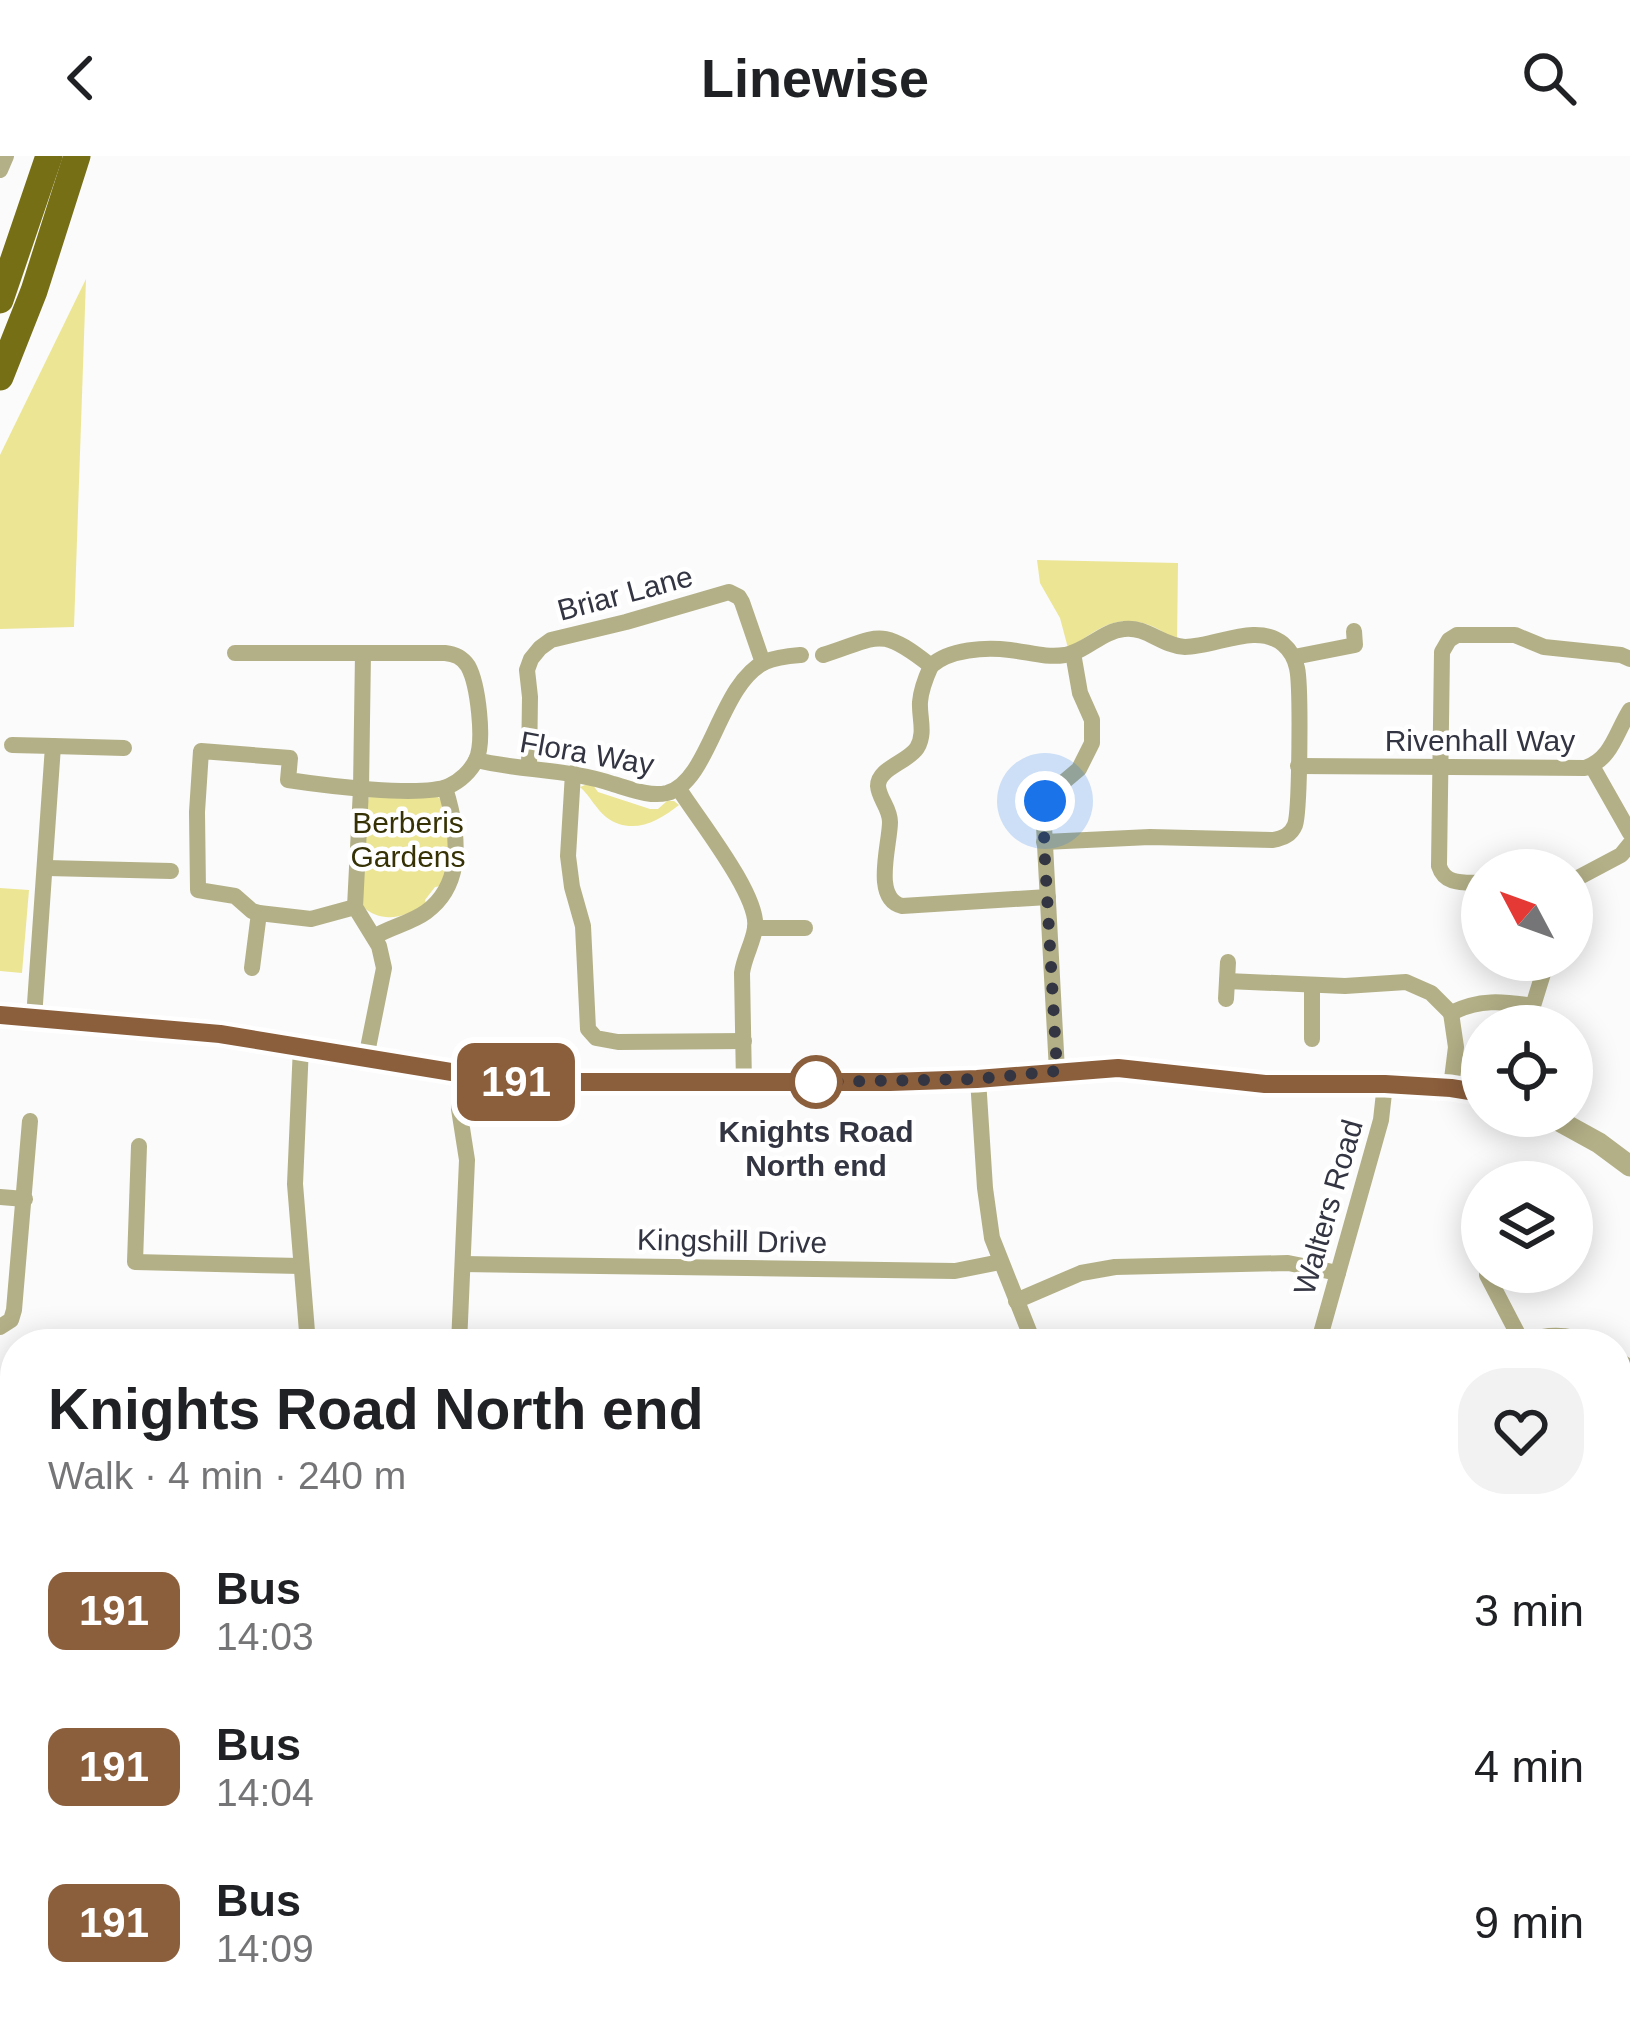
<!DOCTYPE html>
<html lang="en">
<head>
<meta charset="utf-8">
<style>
  :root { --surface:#fff; --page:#f2f2f2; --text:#202124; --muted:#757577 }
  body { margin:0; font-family:Arial,sans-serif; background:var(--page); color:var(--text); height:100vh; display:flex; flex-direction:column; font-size:45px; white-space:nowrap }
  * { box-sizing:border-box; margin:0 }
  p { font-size:39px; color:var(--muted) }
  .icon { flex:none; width:66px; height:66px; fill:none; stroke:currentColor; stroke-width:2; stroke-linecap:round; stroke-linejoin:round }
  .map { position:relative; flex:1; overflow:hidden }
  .sheet { position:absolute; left:0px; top:1173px; width:1632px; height:699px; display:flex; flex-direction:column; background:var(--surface); border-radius:48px 48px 0 0; box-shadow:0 6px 30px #0003 }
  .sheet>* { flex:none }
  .badge { padding:0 24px; border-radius:18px; font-size:42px; line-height:78px }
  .needle { width:78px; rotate:311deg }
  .controls { position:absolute; left:1461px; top:693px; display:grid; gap:24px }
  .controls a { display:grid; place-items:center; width:132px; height:132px; border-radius:50%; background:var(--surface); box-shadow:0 6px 30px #0003; font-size:60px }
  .you { position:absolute; width:60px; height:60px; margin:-30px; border:9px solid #fff; border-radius:50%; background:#1a73e8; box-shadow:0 0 0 18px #1a73e833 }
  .map>.badge { position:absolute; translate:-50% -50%; box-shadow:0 0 0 6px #fff }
  .round { display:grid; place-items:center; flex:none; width:126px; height:126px; border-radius:48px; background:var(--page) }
  .head { display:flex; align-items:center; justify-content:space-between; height:204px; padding:0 48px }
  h1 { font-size:57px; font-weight:700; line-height:90px }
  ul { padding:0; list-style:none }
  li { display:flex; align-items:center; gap:36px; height:156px; padding:0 48px }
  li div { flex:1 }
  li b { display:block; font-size:45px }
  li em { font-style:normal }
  li .badge { min-width:132px; font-weight:700; text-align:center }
  header { display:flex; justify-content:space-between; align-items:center; height:156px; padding:0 48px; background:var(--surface); font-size:54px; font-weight:700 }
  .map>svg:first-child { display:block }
</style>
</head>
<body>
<header><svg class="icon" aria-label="back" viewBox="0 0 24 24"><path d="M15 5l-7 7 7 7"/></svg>Linewise<svg class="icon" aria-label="search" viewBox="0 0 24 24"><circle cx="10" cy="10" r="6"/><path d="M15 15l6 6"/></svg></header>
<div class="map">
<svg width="1630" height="1870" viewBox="0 0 1630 1870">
  <rect width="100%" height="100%" fill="#fbfbfb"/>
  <g fill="#ece594">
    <polygon points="86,123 74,471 0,473 0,299"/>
    <path d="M1037,404L1178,407L1177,487C1157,468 1129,458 1103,471C1090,477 1080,486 1068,492L1060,462L1040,427Z"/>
    <path d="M585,629H593L598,636L650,653H658L667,645H674L679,649C658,666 631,680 606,661C596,653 590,640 580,631Z"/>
    <path d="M369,641H438L445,649L452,698L441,730L435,731L425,744L426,748C405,762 381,768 362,750V671Z"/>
    <polygon points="0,732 29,734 22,817 0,815"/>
    <polygon points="0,1626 15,1627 15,1857 410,1857 407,1870 0,1870"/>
  </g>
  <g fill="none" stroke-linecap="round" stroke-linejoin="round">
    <g stroke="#b3b087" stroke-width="16">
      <polyline points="0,14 6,0"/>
      <path d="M235,497H445C455,498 462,501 468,510C478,528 485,586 476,604C471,615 460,625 449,630C422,642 321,629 288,624L290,602L201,595L197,656L198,734L235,740L252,755L259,757L311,763L355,751"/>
      <polyline points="363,497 361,633 355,751 379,790 384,812 366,902"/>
      <path d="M823,499C880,481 879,469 931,510C949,493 986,491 1010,494C1029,496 1045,502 1065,499C1087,495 1102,475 1124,473C1146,470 1162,490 1185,491C1216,491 1256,466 1283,488C1290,494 1295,503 1297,512C1301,529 1300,655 1295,669C1291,679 1283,682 1273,684L1150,681L1044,686"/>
      <polyline points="1294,501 1355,489 1354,475"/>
      <path d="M931,510C926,521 921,533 920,546C919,561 926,577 917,592C908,606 878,612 878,630C879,643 890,652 890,666C890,688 872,743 902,750L1048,741"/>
      <polyline points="12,589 53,590"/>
      <path d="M476,604C522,615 569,613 613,628C631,633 649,641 667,637C710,626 719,528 765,506C776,501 789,500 801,499"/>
      <path d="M1298,610L1585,612C1612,603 1616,576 1630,554"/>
      <polyline points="1592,610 1630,677"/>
      <polyline points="529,612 530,541 527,514 531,503 540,492 551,484 626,466 729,436 739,441 742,446 763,507"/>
      <polyline points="573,617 568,700 572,731 583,770 588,873 596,882 618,886 744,885"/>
      <path d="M679,633C697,662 760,740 755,772C753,787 744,801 742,817L744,927"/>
      <polyline points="47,712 171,715"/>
      <polyline points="1572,725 1621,699 1630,688"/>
      <path d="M1482,727C1465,726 1445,730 1439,710L1442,496L1449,484L1457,479H1515L1544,491L1621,499L1630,503"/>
      <polyline points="755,772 805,772"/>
      <path d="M374,781C390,771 411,767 426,756C466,727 458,673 445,632"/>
      <polyline points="252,812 259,757"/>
      <path d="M1227,825L1345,830L1406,826L1431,837L1451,857C1479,843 1502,845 1533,850L1546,808"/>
      <polyline points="1312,829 1312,883"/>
      <polyline points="1226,843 1228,806"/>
      <polyline points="1451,857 1456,891 1451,931"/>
      <polyline points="34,862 53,590 124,592"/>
      <polyline points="301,890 295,1028 308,1188"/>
      <polyline points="1057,915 1043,651 1053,635 1079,613 1092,587 1092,564 1080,537 1073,497"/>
      <polyline points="978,923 985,1032 992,1082 1034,1188"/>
      <polyline points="139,990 135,1106 300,1110"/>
      <polyline points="0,1041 25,1043"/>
      <polyline points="463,1108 955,1115 1000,1106"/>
      <polyline points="1487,1119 1522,1186"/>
      <polyline points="1016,1145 1081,1117 1115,1111 1288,1107 1338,1117"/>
      <polyline points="0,1171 11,1164 14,1154 30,965"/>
      <polyline points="459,1188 467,1004 459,953 462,917"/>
      <polyline points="1318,1188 1381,964 1385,928"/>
      <path d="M1519,1188C1545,1177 1567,1177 1593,1188"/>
      <polyline points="1617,1203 1630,1212"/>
      <polyline points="1617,1344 1630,1323"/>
      <polyline points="1617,1465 1630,1470"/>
      <polyline points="0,1577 15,1577"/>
      <polyline points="1617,1649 1630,1653"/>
      <polyline points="1617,1828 1630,1829"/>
      <polyline points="519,1870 522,1857"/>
      <polyline points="654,1870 657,1857"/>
      <polyline points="792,1870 797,1857"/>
      <polyline points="983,1870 986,1857"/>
      <polyline points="1139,1870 1142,1857"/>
      <polyline points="1302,1870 1305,1857"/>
      <polyline points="1444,1870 1451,1857"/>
    </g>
    <g stroke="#b3b087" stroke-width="21">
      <polyline points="0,859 221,878 513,926 890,926 978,923 1118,912 1265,928 1385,928 1451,931 1482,937"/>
      <polyline points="1550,960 1599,987 1630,1010"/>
    </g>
    <g stroke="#776f16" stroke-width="27">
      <polyline points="0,144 49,0"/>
      <polyline points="0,221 34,135 77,0"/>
    </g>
  </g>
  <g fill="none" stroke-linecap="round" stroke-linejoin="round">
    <defs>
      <polyline id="line" points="0,859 220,878 513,926 890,926 977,923 1118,912 1265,928 1385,928 1451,932 1482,937"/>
    </defs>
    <use href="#line" stroke="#fff" stroke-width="27"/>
    <use href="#line" stroke="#8b5e3c" stroke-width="18"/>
    <polyline stroke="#333542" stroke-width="12" stroke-dasharray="0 21.6" points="816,926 977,923 1057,915 1044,686 1045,645"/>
  </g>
  <circle fill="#fff" stroke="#8b5e3c" stroke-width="6" cx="816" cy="926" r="24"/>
  <g text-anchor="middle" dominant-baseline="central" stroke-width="9" stroke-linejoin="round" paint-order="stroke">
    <g font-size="30" fill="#333542" stroke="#fff">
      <text transform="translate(625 437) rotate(-15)">Briar Lane</text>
      <text x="1480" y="584">Rivenhall Way</text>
      <text transform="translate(587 597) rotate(10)">Flora Way</text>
      <text transform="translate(1328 1051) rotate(-74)">Walters Road</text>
      <text transform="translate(732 1085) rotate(1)">Kingshill Drive</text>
    </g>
    <g font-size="30" fill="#363205" stroke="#fff">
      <text x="408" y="666">Berberis<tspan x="408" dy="34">Gardens</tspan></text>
    </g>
    <g font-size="30" font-weight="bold" fill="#333542" stroke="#fff">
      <text x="816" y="975">Knights Road<tspan x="816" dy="34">North end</tspan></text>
    </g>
  </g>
</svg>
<div class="controls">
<a><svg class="needle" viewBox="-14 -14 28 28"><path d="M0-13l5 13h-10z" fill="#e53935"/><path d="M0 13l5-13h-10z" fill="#757577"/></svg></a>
<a><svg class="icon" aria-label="locate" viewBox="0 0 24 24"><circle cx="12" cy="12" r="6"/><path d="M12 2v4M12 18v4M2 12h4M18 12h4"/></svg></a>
<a><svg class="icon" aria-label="layers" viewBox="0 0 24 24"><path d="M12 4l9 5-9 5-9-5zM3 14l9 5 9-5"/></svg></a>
</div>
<div class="you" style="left:1045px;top:645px"></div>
<b class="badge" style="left:516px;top:926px;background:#8b5e3c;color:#fff">191</b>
<section class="sheet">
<div class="head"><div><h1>Knights Road North end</h1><p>Walk · 4 min · 240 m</p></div><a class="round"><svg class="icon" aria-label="heart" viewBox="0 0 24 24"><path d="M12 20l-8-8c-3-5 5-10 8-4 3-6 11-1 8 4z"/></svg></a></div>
<ul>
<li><span class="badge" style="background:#8b5e3c;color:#fff">191</span><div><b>Bus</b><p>14:03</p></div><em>3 min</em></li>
<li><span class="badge" style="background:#8b5e3c;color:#fff">191</span><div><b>Bus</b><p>14:04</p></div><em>4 min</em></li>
<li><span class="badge" style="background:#8b5e3c;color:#fff">191</span><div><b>Bus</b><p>14:09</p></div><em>9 min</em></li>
</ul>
</section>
</div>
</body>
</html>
